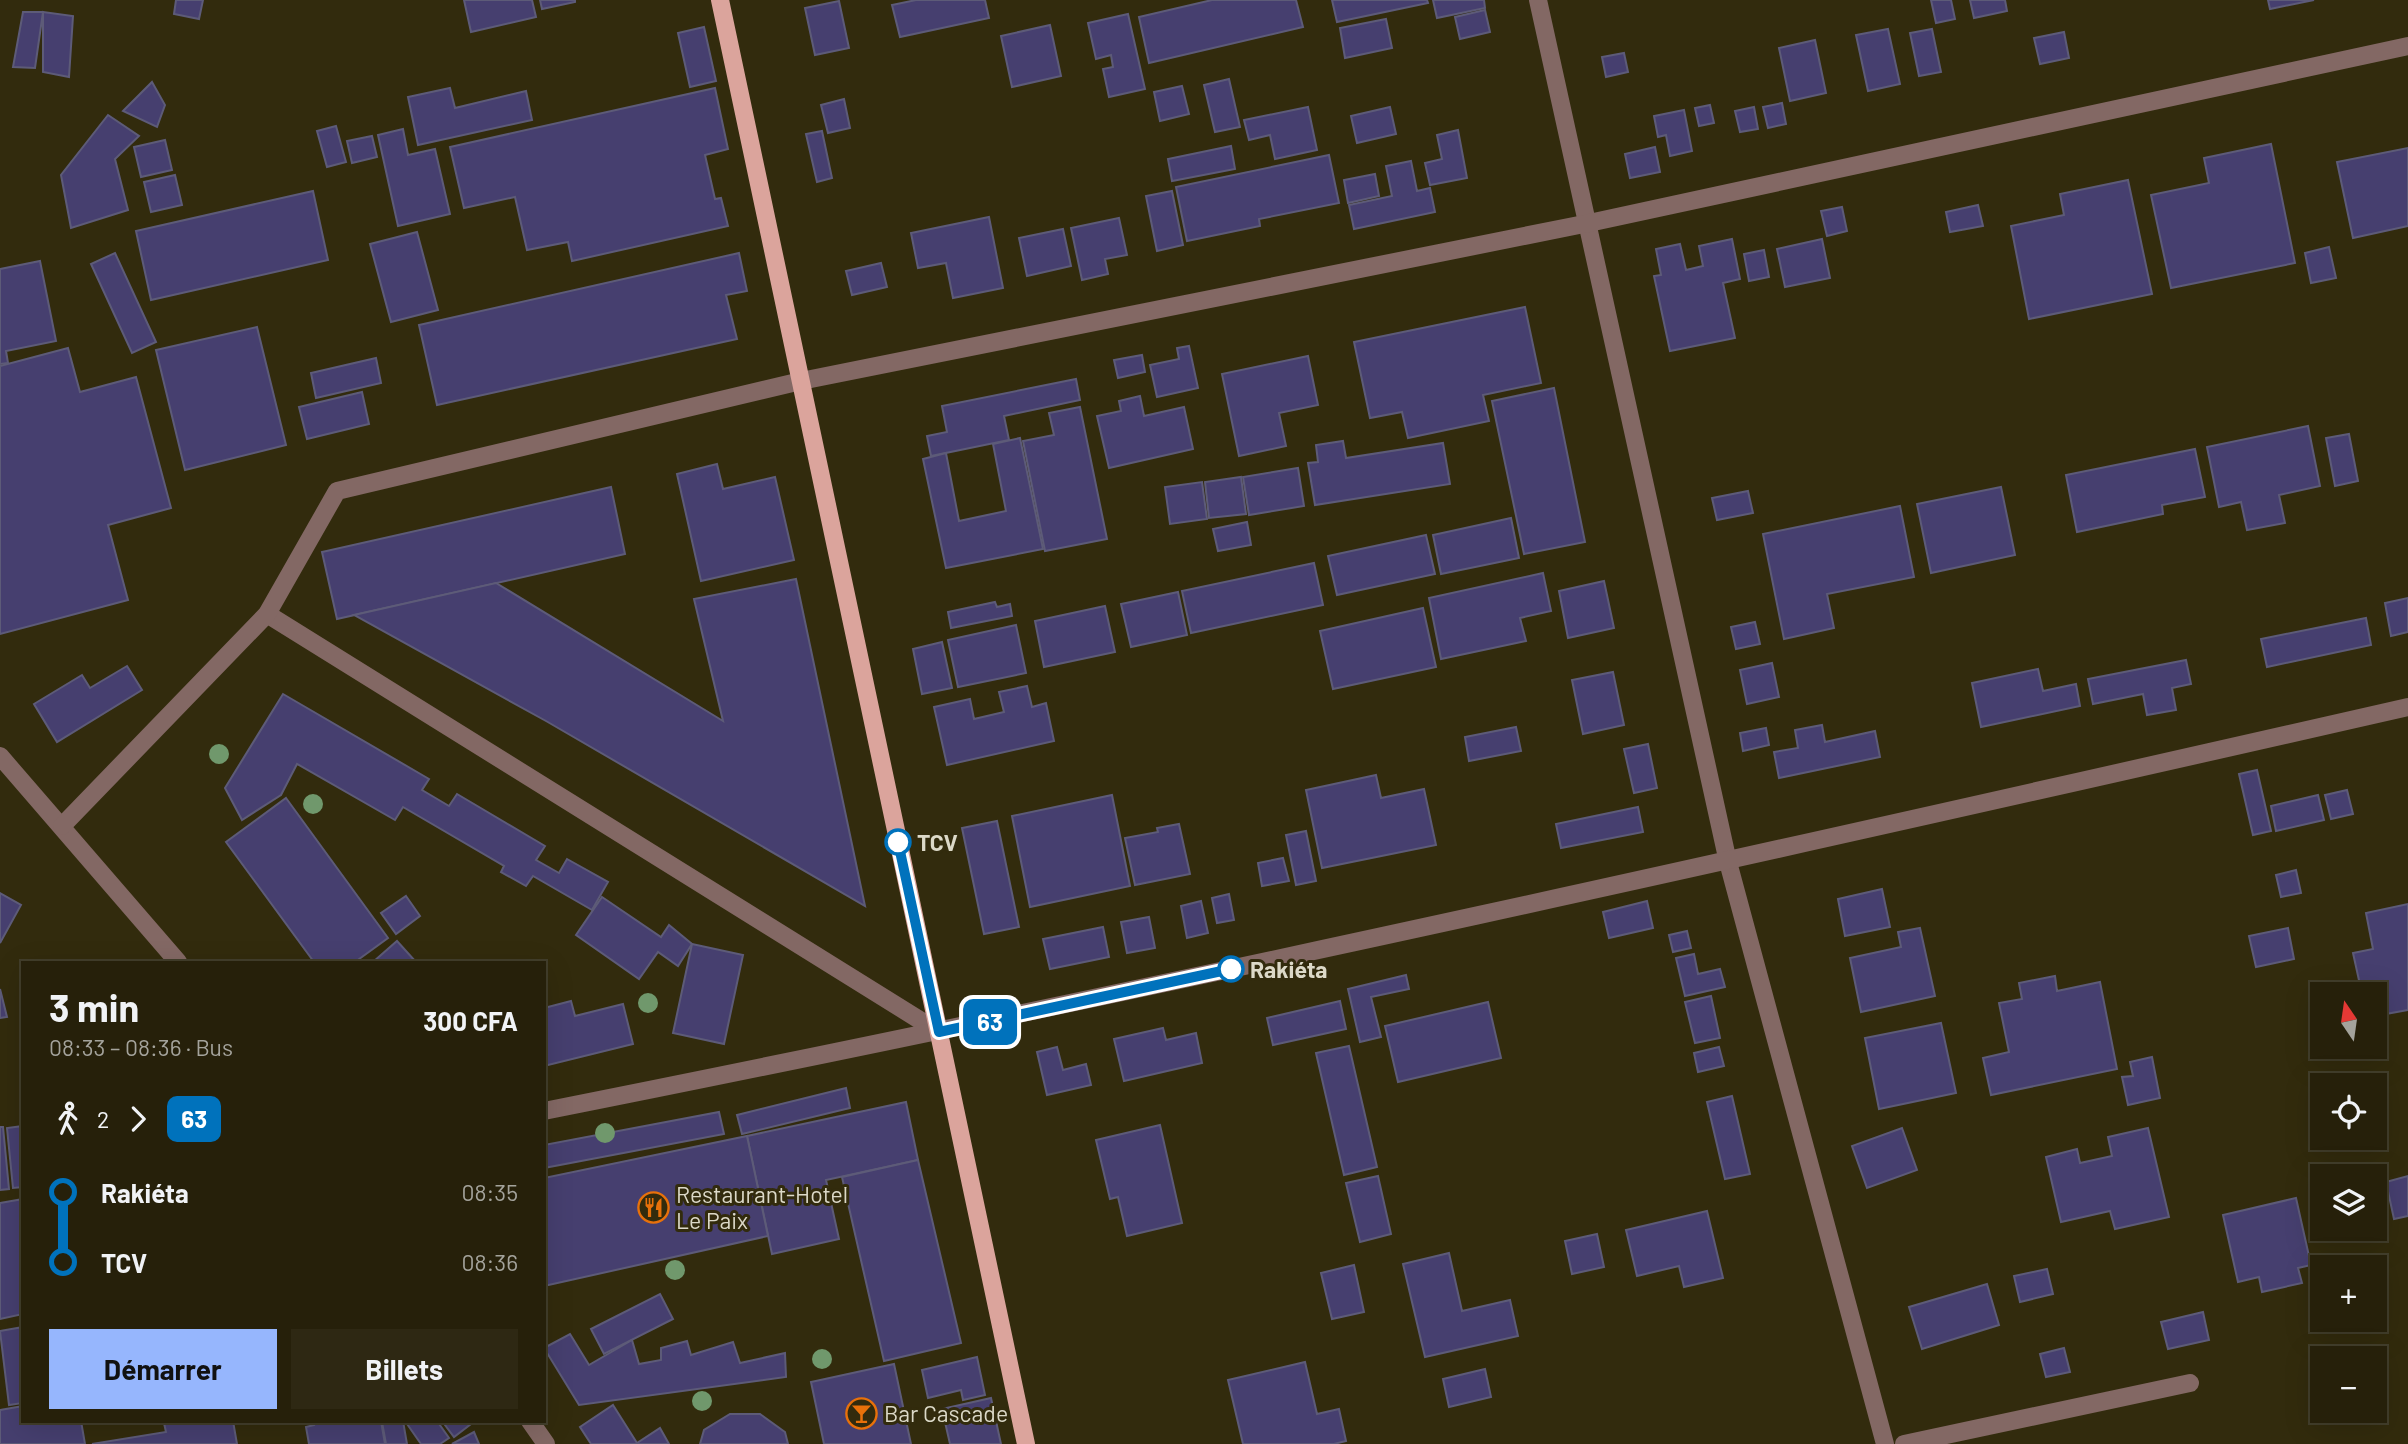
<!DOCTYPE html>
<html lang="fr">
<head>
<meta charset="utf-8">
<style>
  :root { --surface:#26200a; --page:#2e2813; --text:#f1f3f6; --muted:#a4a39c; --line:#423e2b; --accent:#96b6fd }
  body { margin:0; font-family:Barlow,sans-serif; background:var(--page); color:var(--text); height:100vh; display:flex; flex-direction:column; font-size:26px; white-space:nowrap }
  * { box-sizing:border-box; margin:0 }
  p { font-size:23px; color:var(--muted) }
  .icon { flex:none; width:38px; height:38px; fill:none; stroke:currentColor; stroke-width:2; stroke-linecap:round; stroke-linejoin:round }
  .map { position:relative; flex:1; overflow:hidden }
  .panel { position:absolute; left:21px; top:961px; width:525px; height:462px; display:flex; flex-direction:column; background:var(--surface); border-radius:0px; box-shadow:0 7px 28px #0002,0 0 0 2px var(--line) }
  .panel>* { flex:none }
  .badge { padding:0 14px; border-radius:10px; font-size:24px; line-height:46px }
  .needle { width:46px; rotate:347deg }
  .fabs { position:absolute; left:2310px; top:982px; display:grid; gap:14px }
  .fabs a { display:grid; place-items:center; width:77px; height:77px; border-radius:0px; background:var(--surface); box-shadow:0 7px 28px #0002,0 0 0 2px var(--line); font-size:35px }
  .map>.badge { position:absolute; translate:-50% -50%; box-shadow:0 0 0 4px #fff }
  .legs { display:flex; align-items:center; gap:10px; height:77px; padding:0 28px; font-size:23px }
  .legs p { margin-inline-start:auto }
  .head { display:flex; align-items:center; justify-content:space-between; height:119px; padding:0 28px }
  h1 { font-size:38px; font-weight:700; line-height:52px }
  .cta { display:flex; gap:14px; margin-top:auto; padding:14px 28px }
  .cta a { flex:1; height:80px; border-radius:0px; background:var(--accent); color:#111; font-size:28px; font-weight:700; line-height:80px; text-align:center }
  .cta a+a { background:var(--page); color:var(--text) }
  ul { padding:0 28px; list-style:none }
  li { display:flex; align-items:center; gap:24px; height:70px; font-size:26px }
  li i { display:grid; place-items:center; width:10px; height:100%; margin:0 9px; background:currentColor }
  li i::after { content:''; width:18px; height:18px; margin:-9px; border:5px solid; border-radius:50%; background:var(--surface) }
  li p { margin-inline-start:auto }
  li:first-child i { background:linear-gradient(#0000 50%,currentColor 0) }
  li:last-child i { background:linear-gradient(currentColor 50%,#0000 0) }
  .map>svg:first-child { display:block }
</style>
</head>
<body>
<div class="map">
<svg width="2408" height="1444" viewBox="0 0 2408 1444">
  <rect width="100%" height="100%" fill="#322b0d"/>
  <g fill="#463f6f" stroke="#5d5b78" stroke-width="2">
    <polygon points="176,0 203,0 199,19 174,14"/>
    <polygon points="464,0 532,0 536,17 471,32"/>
    <polygon points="540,0 575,0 575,2 542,9"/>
    <polygon points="916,0 985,0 989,18 900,37 892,5"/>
    <polygon points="1212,0 1296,0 1303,27 1149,63 1139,17"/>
    <polygon points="1332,0 1427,0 1428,3 1337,22"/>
    <polygon points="1433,0 1484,0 1485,8 1437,18"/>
    <polygon points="1931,0 1951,0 1955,19 1936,23"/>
    <polygon points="1970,0 2005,0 2007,11 1974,18"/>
    <polygon points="2268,0 2314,0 2270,9"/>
    <polygon points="839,1 849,48 815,55 805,8"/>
    <polygon points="1485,10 1490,32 1460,39 1455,17"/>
    <polygon points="23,12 43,12 35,68 13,67"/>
    <polygon points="43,12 73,16 69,77 43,72"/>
    <polygon points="1128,14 1145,89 1109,97 1103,69 1113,67 1111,55 1096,59 1088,23"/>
    <polygon points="1386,19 1392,48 1345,58 1340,28"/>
    <polygon points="1050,25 1061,76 1012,87 1001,36"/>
    <polygon points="704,27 716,81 690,87 678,33"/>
    <polygon points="1888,29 1900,84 1868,91 1856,35"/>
    <polygon points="1932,29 1941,72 1919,76 1910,33"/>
    <polygon points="2064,32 2069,58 2040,64 2034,38"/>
    <polygon points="1815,40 1826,93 1790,101 1779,48"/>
    <polygon points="1624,53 1628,72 1606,77 1602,57"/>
    <polygon points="1229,79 1240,127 1215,132 1204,85"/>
    <polygon points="152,82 165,105 157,127 123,111"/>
    <polygon points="1182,86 1189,114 1160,121 1154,92"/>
    <polygon points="450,88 455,108 526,91 532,120 418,145 408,97"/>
    <polygon points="715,88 728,149 705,155 715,199 721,198 728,226 572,261 568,242 527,250 515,197 464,208 450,147"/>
    <polygon points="844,99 850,128 828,133 821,105"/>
    <polygon points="1782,103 1786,124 1768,128 1763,107"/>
    <polygon points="1710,105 1714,123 1699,126 1695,108"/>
    <polygon points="1308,107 1317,150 1275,159 1270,135 1249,140 1244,120"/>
    <polygon points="1390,107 1396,134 1357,143 1351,116"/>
    <polygon points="1754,107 1758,129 1740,132 1735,111"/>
    <polygon points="1684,110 1692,151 1670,156 1666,135 1658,137 1654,116"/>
    <polygon points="108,115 139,136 115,159 128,210 71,228 61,175"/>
    <polygon points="336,126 346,162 327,167 317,131"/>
    <polygon points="403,129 408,155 435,149 450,214 398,226 378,135"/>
    <polygon points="1458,130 1467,178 1430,185 1425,163 1442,159 1437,135"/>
    <polygon points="822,131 832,178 817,182 806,134"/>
    <polygon points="372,136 377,157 352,163 347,141"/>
    <polygon points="165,140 172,170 141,177 134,147"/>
    <polygon points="2271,144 2295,263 2171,288 2151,195 2209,183 2204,158"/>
    <polygon points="1231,146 1235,169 1172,181 1168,159"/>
    <polygon points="1655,147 1660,172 1630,178 1625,154"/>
    <polygon points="2408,148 2408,226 2353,238 2337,162"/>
    <polygon points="1329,155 1339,203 1259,219 1260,226 1187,241 1176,187"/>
    <polygon points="1411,161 1417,191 1430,188 1435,212 1354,229 1349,205 1392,196 1386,166"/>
    <polygon points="1375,174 1379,196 1348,203 1344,180"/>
    <polygon points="175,175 182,205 151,212 144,182"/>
    <polygon points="2128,180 2152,294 2029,319 2011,226 2064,215 2060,194"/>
    <polygon points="313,191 328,260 151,300 136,231"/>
    <polygon points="1172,191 1183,245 1157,251 1146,196"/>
    <polygon points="1978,205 1983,226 1950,232 1946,212"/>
    <polygon points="1842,207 1847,231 1827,236 1821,211"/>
    <polygon points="989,217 1003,288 953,298 946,263 918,268 911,233"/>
    <polygon points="1119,218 1127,255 1105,259 1108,274 1082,280 1071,228"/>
    <polygon points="1063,229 1071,266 1027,276 1019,238"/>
    <polygon points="417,232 438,310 391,322 370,244"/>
    <polygon points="1732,239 1740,279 1723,283 1735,338 1670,351 1654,276 1661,275 1656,249 1680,244 1686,270 1703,266 1699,246"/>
    <polygon points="1822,239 1830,278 1785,287 1777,249"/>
    <polygon points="2329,247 2336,278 2311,283 2305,253"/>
    <polygon points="1764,250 1769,277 1749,281 1744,254"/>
    <polygon points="115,253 156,342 132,353 91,264"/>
    <polygon points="739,253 747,291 726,295 737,339 437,405 419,325"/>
    <polygon points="40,261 56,341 6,351 8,363 0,364 0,269"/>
    <polygon points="881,263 887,287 852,295 846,271"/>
    <polygon points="1525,307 1541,383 1483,395 1489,421 1408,438 1402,412 1370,418 1354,342"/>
    <polygon points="257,327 286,445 185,470 156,350"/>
    <polygon points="1189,346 1198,388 1157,397 1150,365 1179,359 1177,348"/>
    <polygon points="68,348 80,392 136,377 171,508 108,525 128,600 0,634 0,366"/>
    <polygon points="1142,355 1145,372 1118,378 1114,360"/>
    <polygon points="1308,356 1318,405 1279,413 1286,446 1239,456 1222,374"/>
    <polygon points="376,358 381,383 316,398 311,373"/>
    <polygon points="1076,379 1080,400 1004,416 1009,440 931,456 927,436 947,432 942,406"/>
    <polygon points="1554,388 1585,542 1524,554 1492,401"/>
    <polygon points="362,392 369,424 307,439 299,407"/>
    <polygon points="1140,396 1144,416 1184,407 1193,449 1109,468 1097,416 1121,411 1119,401"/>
    <polygon points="1080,407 1107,539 1045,551 1023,441 1054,435 1049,413"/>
    <polygon points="2308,426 2320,486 2279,495 2285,523 2247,530 2241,502 2219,507 2207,447"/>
    <polygon points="2349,434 2358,481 2335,486 2326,438"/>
    <polygon points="1020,438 1043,549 946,568 923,459 946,453 959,521 1006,511 993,444"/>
    <polygon points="1343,441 1346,458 1443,443 1450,484 1315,505 1308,463 1318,462 1316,445"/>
    <polygon points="2195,449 2205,497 2162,505 2163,514 2077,532 2066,475"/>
    <polygon points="717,464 723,489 775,477 794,560 701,581 677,474"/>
    <polygon points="1298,468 1304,506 1249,515 1243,477"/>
    <polygon points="1241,477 1246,514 1209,518 1205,482"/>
    <polygon points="1202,482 1207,519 1170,524 1165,487"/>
    <polygon points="611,487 625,554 337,619 322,552"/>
    <polygon points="2001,487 2015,555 1931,573 1917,504"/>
    <polygon points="1748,491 1753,513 1717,520 1712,498"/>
    <polygon points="1900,506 1914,577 1827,594 1834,628 1784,639 1763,534"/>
    <polygon points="1511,518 1519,558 1441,574 1433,535"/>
    <polygon points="1247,522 1251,545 1218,551 1213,529"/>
    <polygon points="1426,535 1435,574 1337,595 1328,556"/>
    <polygon points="1314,563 1323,605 1191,633 1182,591"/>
    <polygon points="1543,573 1551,611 1520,618 1526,641 1441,659 1429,598"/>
    <polygon points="796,579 865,906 546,721 354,615 496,583 723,721 694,599"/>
    <polygon points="1604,581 1614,628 1568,638 1559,591"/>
    <polygon points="1178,592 1187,635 1131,647 1121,604"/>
    <polygon points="2408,598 2408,632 2391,636 2385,603"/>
    <polygon points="995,602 997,607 1010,604 1012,616 951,628 948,612"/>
    <polygon points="1105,606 1115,652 1044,667 1035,621"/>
    <polygon points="1423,608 1436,667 1333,689 1320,631"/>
    <polygon points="2366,618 2371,645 2267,667 2261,639"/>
    <polygon points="1755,622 1760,644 1736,649 1731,627"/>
    <polygon points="1016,625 1026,673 958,687 948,640"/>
    <polygon points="942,642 952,688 922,694 913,649"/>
    <polygon points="2186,660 2191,684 2172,688 2176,710 2147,715 2143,694 2093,704 2088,679"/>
    <polygon points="1772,663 1779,697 1747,704 1740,670"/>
    <polygon points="127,666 142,690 57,742 34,704 82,675 90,688"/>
    <polygon points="2038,669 2043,691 2076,684 2080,706 1981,727 1972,683"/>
    <polygon points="1613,672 1624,725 1583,734 1572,680"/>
    <polygon points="1027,686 1032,707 1046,703 1054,741 947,765 934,707 970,699 974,719 1004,712 999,692"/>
    <polygon points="283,694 429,779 422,790 449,806 457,794 545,846 536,860 559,873 567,859 608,882 592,910 533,876 526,886 501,872 504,866 403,807 395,820 297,764 281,795 242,820 225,788"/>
    <polygon points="1822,725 1825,742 1875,731 1880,757 1779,778 1774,752 1798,748 1795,730"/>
    <polygon points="1516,727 1521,751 1469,761 1465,737"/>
    <polygon points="1766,728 1769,745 1743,751 1740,733"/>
    <polygon points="1648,744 1657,788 1634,793 1624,749"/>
    <polygon points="2257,770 2271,831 2253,835 2239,774"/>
    <polygon points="1376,775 1381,798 1424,789 1436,845 1322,868 1306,790"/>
    <polygon points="2347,790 2353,814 2331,819 2325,795"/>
    <polygon points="1112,795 1130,886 1030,907 1012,816"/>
    <polygon points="2318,795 2324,820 2276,831 2271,806"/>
    <polygon points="286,798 388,938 355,962 314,962 226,842"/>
    <polygon points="1638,807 1643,832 1561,848 1556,824"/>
    <polygon points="997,821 1019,927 984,934 962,828"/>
    <polygon points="1179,824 1190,874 1135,885 1125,838 1158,832 1157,828"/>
    <polygon points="1306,831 1316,881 1296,885 1286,835"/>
    <polygon points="1283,858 1289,881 1262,886 1258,863"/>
    <polygon points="2296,870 2301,893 2281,897 2276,875"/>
    <polygon points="1882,889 1890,927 1845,936 1838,899"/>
    <polygon points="0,893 21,905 0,943"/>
    <polygon points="1229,894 1234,920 1217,923 1212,898"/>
    <polygon points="406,896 420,916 396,934 381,913"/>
    <polygon points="602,897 661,937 669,925 692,944 678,966 658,952 639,979 576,935"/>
    <polygon points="1201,901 1208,933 1187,938 1181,906"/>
    <polygon points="1647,901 1653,928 1609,938 1603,912"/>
    <polygon points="2408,904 2408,1010 2375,1016 2375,994 2362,994 2353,953 2373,949 2366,913"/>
    <polygon points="1149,917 1155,948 1127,953 1121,922"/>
    <polygon points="1103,927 1109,957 1050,969 1043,939"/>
    <polygon points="1920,928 1935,996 1861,1012 1850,958 1901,947 1898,932"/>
    <polygon points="2288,928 2294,959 2256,967 2249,936"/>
    <polygon points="1687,931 1691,948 1673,952 1669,935"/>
    <polygon points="397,941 416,962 373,962"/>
    <polygon points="692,944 743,955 724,1044 673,1033"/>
    <polygon points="1694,954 1698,974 1720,969 1725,987 1685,996 1676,958"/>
    <polygon points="1406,975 1409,989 1371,997 1381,1037 1360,1042 1348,989"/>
    <polygon points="2055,976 2057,991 2100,982 2117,1069 1991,1095 1983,1058 2009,1052 1999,1003 2022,999 2019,983"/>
    <polygon points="0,989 7,1017 0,1018"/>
    <polygon points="1711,996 1720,1038 1695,1043 1685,1002"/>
    <polygon points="571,1001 575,1016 623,1004 633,1044 544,1066 544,1008"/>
    <polygon points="1340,1001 1346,1029 1273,1045 1267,1018"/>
    <polygon points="1488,1002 1501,1058 1398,1082 1385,1026"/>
    <polygon points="1941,1023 1956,1093 1879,1109 1865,1038"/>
    <polygon points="1163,1028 1166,1040 1196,1033 1202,1063 1124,1081 1114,1039"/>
    <polygon points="1349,1046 1377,1167 1344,1175 1316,1053"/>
    <polygon points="1057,1047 1063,1070 1086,1064 1091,1085 1047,1095 1037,1052"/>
    <polygon points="1719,1047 1724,1066 1698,1072 1694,1053"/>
    <polygon points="2152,1057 2160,1098 2128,1105 2122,1077 2133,1076 2130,1062"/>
    <polygon points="846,1088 850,1108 742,1134 737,1115"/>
    <polygon points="1732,1096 1750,1174 1725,1179 1707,1102"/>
    <polygon points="906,1102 918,1160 826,1180 839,1239 772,1254 747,1136"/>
    <polygon points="719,1112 724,1134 544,1168 544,1145"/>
    <polygon points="1160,1125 1182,1223 1127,1236 1118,1197 1110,1199 1096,1140"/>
    <polygon points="23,1126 23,1187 13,1188 7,1128"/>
    <polygon points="0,1127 3,1127 9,1189 0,1190"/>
    <polygon points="1902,1128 1917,1170 1867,1188 1852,1146"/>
    <polygon points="2148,1128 2169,1217 2115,1229 2110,1211 2061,1222 2046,1157 2077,1149 2080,1163 2112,1156 2108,1137"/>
    <polygon points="747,1136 768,1236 544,1286 544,1178"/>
    <polygon points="918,1160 961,1343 884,1361 842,1177"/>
    <polygon points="1378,1176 1391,1234 1360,1242 1346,1183"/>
    <polygon points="2408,1176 2408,1216 2394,1219 2386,1182"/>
    <polygon points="2296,1198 2311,1265 2298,1268 2302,1283 2262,1292 2259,1277 2238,1282 2223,1215"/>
    <polygon points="23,1199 23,1314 0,1319 0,1203"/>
    <polygon points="1707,1211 1723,1278 1684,1287 1679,1266 1637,1276 1626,1230"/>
    <polygon points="1597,1234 1604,1267 1572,1274 1565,1241"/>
    <polygon points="1449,1253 1462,1311 1510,1300 1518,1336 1425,1357 1403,1264"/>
    <polygon points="1354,1265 1364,1312 1332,1319 1321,1273"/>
    <polygon points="2047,1269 2053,1294 2020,1302 2014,1276"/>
    <polygon points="2322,1281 2322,1313 2318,1314 2311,1284"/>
    <polygon points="1987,1284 1999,1325 1922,1349 1909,1307"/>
    <polygon points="660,1294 673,1319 604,1354 591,1329"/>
    <polygon points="2203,1312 2209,1340 2168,1349 2161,1322"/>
    <polygon points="23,1327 23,1403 9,1405 0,1331"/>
    <polygon points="570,1334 589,1365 632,1340 639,1364 661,1360 661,1348 687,1341 691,1355 733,1342 740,1363 785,1353 786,1377 579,1405 544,1348"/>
    <polygon points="2064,1348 2070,1372 2046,1377 2040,1354"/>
    <polygon points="977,1357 985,1395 963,1400 961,1390 928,1398 922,1370"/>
    <polygon points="1305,1362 1317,1414 1339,1409 1346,1441 1334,1444 1243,1444 1228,1380"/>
    <polygon points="894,1364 911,1444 824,1444 811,1382"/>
    <polygon points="1485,1369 1491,1397 1449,1407 1443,1379"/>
    <polygon points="991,1398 1001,1444 950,1444 942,1409"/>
    <polygon points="613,1405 637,1443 660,1428 669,1444 591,1444 580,1427"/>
    <polygon points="23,1406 23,1421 81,1421 85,1444 0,1444 0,1410"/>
    <polygon points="730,1414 760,1414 785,1432 788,1444 700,1444 704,1430"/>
    <polygon points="176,1421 233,1421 237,1444 92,1444 166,1432 164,1423"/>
    <polygon points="313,1421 381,1421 385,1444 309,1444 306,1427 314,1425"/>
    <polygon points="403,1421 407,1444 386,1444 382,1422"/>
    <polygon points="405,1421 437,1421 449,1438 440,1444 421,1444"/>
    <polygon points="442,1421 469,1421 471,1424 454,1437"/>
    <polygon points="474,1432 479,1444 452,1444"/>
  </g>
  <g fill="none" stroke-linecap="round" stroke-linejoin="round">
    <g stroke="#836864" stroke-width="18">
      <polyline points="1538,0 1728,862 1885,1444"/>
      <polyline points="267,614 939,1032"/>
      <polyline points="0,756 178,962"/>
      <polyline points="62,826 267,614 337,491 801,381 1589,223 2408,46"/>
      <path d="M544,1111C1168,987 1788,848 2408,707"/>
      <polyline points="530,1421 546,1444"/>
      <polyline points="1904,1444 2190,1383"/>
    </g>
    <polyline stroke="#dba49c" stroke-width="18" points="720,0 1026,1444"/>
  </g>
  <g fill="#70986c">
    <circle cx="219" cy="754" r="10"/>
    <circle cx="313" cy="804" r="10"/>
    <circle cx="648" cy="1003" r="10"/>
    <circle cx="605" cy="1133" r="10"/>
    <circle cx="675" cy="1270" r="10"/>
    <circle cx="822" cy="1359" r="10"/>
    <circle cx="702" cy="1401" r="10"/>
  </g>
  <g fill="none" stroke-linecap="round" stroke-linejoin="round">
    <defs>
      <polyline id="line-1" points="898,842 939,1032 1231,969"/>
    </defs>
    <use href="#line-1" stroke="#fff" stroke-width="16"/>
    <use href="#line-1" stroke="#0072bc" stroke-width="10"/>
  </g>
  <defs>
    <symbol id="restaurant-ring" viewBox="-11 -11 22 22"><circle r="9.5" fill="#322b0d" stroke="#e8710a" stroke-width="1.5"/><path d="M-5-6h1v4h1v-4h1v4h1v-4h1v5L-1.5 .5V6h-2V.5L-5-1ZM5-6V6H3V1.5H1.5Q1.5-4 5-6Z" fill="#e8710a"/></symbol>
    <symbol id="bar-ring" viewBox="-11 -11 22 22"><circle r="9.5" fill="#322b0d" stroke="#e8710a" stroke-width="1.5"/><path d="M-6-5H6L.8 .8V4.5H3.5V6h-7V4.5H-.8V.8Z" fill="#e8710a"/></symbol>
  </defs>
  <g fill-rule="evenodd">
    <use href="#restaurant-ring" x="636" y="1190" width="35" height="35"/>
    <use href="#bar-ring" x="844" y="1396" width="35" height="35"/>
  </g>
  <g fill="#fff" stroke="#0072bc" stroke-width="3.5">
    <circle cx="898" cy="842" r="12"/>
    <circle cx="1231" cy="969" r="12"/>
  </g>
  <g text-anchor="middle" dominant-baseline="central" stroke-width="6" stroke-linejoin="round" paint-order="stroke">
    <g font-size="23" font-weight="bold" fill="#dcd9c8" stroke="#322b0d" text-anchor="start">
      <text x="917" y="842">TCV</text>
      <text x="1250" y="969">Rakiéta</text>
    </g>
    <g font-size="23" fill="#dcd9c8" stroke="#322b0d" text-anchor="start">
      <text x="676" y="1194">Restaurant-Hotel<tspan x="676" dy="26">Le Paix</tspan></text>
      <text x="884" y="1413">Bar Cascade</text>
    </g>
  </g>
</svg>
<div class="fabs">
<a><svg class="needle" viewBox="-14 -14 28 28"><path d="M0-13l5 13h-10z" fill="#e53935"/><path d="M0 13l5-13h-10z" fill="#a4a39c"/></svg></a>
<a><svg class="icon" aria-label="locate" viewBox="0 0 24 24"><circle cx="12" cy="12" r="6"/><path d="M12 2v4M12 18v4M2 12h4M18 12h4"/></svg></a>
<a><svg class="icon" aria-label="layers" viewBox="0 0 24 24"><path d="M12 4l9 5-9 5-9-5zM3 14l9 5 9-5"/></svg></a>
<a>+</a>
<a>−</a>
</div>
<b class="badge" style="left:990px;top:1022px;background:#0072bc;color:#fff">63</b>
<section class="panel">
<div class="head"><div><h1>3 min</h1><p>08:33 – 08:36 · Bus</p></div><b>300 CFA</b></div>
<div class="legs"><svg class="icon" aria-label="walk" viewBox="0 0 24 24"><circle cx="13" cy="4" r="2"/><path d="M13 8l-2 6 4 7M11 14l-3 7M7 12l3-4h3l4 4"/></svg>2<svg class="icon" aria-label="forward" viewBox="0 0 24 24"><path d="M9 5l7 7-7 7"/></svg><b class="badge" style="background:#0072bc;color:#fff">63</b></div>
<ul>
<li><i style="color:#0072bc"></i><b>Rakiéta</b><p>08:35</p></li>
<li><i style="color:#0072bc"></i><b>TCV</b><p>08:36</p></li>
</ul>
<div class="cta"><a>Démarrer</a><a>Billets</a></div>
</section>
</div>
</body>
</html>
